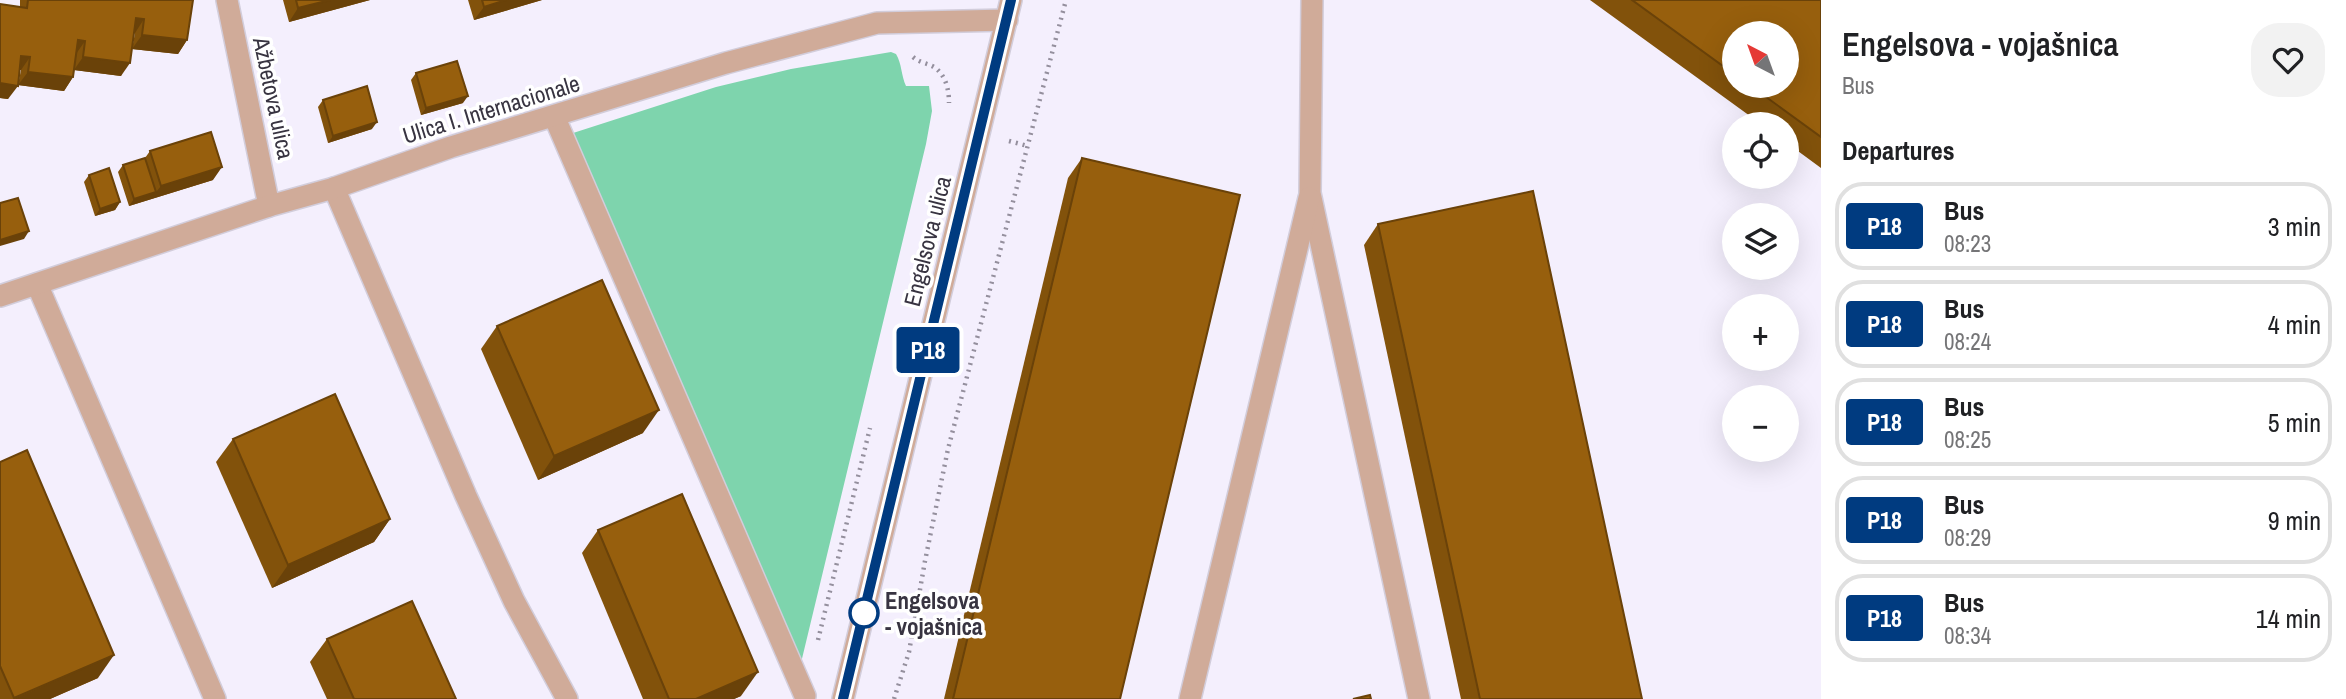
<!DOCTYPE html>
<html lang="en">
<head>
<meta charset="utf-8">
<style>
  :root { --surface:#fff; --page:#f2f2f2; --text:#202124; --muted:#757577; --line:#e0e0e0 }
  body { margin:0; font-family:"Archivo Narrow",sans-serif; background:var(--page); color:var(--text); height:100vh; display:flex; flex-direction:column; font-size:26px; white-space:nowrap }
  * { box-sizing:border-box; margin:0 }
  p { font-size:23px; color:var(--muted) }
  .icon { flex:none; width:38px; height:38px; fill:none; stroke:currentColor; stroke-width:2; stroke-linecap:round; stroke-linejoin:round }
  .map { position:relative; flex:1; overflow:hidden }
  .details { display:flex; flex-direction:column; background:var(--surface); width:525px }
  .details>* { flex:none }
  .badge { padding:0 14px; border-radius:5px; font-size:24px; line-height:46px }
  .needle { width:46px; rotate:319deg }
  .tools { position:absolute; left:1722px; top:21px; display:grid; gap:14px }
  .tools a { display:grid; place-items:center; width:77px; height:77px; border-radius:50%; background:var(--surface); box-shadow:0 7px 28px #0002; font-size:35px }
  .map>.badge { position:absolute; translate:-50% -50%; box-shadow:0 0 0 4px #fff }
  h2 { padding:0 21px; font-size:26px; line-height:63px }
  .round { display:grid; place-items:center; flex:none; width:74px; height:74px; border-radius:28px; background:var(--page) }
  .head { display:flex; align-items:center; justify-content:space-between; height:119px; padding:0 21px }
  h1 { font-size:33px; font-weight:600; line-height:52px }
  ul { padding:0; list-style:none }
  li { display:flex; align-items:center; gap:21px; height:88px; margin:0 14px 10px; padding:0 7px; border:4px solid var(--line); border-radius:28px }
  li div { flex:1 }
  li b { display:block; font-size:26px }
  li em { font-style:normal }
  li .badge { min-width:77px; font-weight:700; text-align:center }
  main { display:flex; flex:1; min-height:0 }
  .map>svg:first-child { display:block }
</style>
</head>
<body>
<main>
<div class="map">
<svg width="1821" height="699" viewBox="0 0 1821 699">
  <rect width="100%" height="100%" fill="#f4effd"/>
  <path fill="#7ed4ad" d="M891,52L896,54C902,64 901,75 906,86H929L932,111L926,144L800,667L570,134L716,87L791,69Z"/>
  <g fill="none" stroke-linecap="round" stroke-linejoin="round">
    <defs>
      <g id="minor">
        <polyline points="227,0 269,206"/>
        <polyline points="1312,0 1310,193 1419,699"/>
        <polyline points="554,116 805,696"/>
        <polyline points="334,188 466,496 514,601 567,699"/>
        <polyline points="37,284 215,699"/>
        <polyline points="0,296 269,206 334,188 451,147 726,63 877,23 1007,20"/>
        <polyline points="843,699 1011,0"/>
        <polyline points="1190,699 1309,198"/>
      </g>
    </defs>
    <use href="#minor" stroke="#d2cddb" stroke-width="24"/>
    <g stroke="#948f9d" stroke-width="4.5" stroke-dasharray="2 5" stroke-linecap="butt">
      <path d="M913,57C920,63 927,63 934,67C946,75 949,90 949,103"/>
      <polyline points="1009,141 1028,146"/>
      <polyline points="818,640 870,428"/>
      <polyline points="894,699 909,652 925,561 948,449 1066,0"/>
    </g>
    <use href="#minor" stroke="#d0ab99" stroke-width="21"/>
  </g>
  <g fill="#82520b" fill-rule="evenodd">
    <polygon points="20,0 193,0 187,40 178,54 132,49 135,33 134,33 121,76 74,70 73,77 64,91 18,85 21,70 19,70 8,99 0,98 0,4 20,7"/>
    <polygon points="283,0 370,0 289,22"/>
    <polygon points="468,0 542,0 474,20"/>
    <path d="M1590,0H1821V168L1787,143V124H1761ZM1734,33L1787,86H1734Z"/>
    <polygon points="416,73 463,103 421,115 411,80"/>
    <polygon points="323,100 372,129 328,143 318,107"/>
    <polygon points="150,151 213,180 129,206 118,172 123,165 145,158"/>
    <polygon points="1082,158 1120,699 944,699 1068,178"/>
    <polygon points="89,175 120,202 115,210 95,216 84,182"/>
    <polygon points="1378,224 1642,699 1461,699 1364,245"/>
    <polygon points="497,326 643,433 538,480 481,349"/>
    <polygon points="233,439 390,519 374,542 272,588 216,462"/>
    <polygon points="0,462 98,678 50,699 0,699"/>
    <polygon points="598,530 741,696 734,699 643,699 582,553"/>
    <polygon points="327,639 456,699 327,699 310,662"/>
  </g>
  <g fill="#6a4209">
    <polygon points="330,0 370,0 289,22 298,8"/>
    <polygon points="506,0 542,0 474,20 484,7"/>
    <polygon points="136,18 144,19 135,33 126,31"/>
    <polygon points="142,35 187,40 178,54 132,49"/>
    <polygon points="78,40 85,41 76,54"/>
    <polygon points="21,56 30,57 21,70 12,69"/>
    <polygon points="83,57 130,63 121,76 74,70"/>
    <polygon points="28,72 73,77 64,91 18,85"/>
    <polygon points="0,83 18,86 8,99 0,98"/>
    <polygon points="468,96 463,103 421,115 426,108"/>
    <polygon points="377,122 372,129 328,143 333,136"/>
    <polygon points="222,167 213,180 129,206 134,199 156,192 161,186"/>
    <polygon points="120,202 115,210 95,216 100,209"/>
    <polygon points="29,231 24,239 0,246 0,240"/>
    <polygon points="659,410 643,433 538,480 554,456"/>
    <polygon points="390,519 374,542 272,588 288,565"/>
    <polygon points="114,655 98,678 50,699 14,699"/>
    <polygon points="758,672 741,696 734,699 696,699"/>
  </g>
  <g fill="#975f0d" stroke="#6a4209" stroke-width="2">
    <polygon points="28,0 193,0 187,40 142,35 144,19 136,18 130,63 83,57 85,41 78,40 73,77 28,72 30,57 21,56 18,86 0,83 0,4 27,8"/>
    <polygon points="296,0 330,0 298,8"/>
    <polygon points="482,0 506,0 484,7"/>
    <polygon points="1632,0 1821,0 1821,137 1751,86 1787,86 1787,33 1734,33 1734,74"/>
    <polygon points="457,61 468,96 426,108 416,73"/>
    <polygon points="367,86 377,122 333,136 323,100"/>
    <polygon points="211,132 222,167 161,186 150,151"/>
    <polygon points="145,158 156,192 134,199 123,165"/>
    <polygon points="1082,158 1240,195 1120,699 953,699"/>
    <polygon points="109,168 120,202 100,209 89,175"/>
    <polygon points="1533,191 1642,699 1480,699 1378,224"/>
    <polygon points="18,198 29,231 0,240 0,203"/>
    <polygon points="602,280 659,410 554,456 497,326"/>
    <polygon points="335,394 390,519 288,565 233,439"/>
    <polygon points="27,450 114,655 14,698 0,666 0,462"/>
    <polygon points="682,494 758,672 696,699 669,699 598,530"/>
    <polygon points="412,601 456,699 354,699 327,639"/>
    <polygon points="1370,695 1371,699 1353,699"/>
  </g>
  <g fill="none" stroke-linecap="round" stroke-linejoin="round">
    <defs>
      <polyline id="line" points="843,699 1011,0"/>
    </defs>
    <use href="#line" stroke="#fff" stroke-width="16"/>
    <use href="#line" stroke="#003b80" stroke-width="10"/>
  </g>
  <circle fill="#fff" stroke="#003b80" stroke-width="3.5" cx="864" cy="613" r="14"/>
  <g text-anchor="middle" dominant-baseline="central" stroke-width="7" stroke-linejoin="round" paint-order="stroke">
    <g font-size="23" fill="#383441" stroke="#fff">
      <text transform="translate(274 98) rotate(78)">Ažbetova ulica</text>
      <text transform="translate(491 109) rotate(-17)">Ulica I. Internacionale</text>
      <text transform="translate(927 241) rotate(-76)">Engelsova ulica</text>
    </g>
    <g font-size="23" font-weight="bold" fill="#383441" stroke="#fff" text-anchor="start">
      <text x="885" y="600">Engelsova<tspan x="885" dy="26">- vojašnica</tspan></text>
    </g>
  </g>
</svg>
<div class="tools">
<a><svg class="needle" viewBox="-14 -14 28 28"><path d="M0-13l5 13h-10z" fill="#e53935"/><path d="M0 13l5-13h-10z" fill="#757577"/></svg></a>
<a><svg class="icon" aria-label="locate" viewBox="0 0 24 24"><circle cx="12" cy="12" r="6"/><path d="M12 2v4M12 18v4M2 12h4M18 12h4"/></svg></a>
<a><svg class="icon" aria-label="layers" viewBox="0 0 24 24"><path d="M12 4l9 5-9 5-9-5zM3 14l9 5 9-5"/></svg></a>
<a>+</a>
<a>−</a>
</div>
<b class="badge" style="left:928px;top:350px;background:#003b80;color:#fff">P18</b>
</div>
<section class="details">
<div class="head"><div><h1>Engelsova - vojašnica</h1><p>Bus</p></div><a class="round"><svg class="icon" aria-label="heart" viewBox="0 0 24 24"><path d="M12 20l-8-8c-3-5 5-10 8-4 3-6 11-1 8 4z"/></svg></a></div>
<h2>Departures</h2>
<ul>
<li><span class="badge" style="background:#003b80;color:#fff">P18</span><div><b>Bus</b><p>08:23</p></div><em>3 min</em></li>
<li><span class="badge" style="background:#003b80;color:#fff">P18</span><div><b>Bus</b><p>08:24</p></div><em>4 min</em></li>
<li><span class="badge" style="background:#003b80;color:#fff">P18</span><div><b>Bus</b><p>08:25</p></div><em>5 min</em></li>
<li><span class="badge" style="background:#003b80;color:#fff">P18</span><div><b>Bus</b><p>08:29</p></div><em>9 min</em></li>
<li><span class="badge" style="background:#003b80;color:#fff">P18</span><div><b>Bus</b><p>08:34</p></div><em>14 min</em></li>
</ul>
</section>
</main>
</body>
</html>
